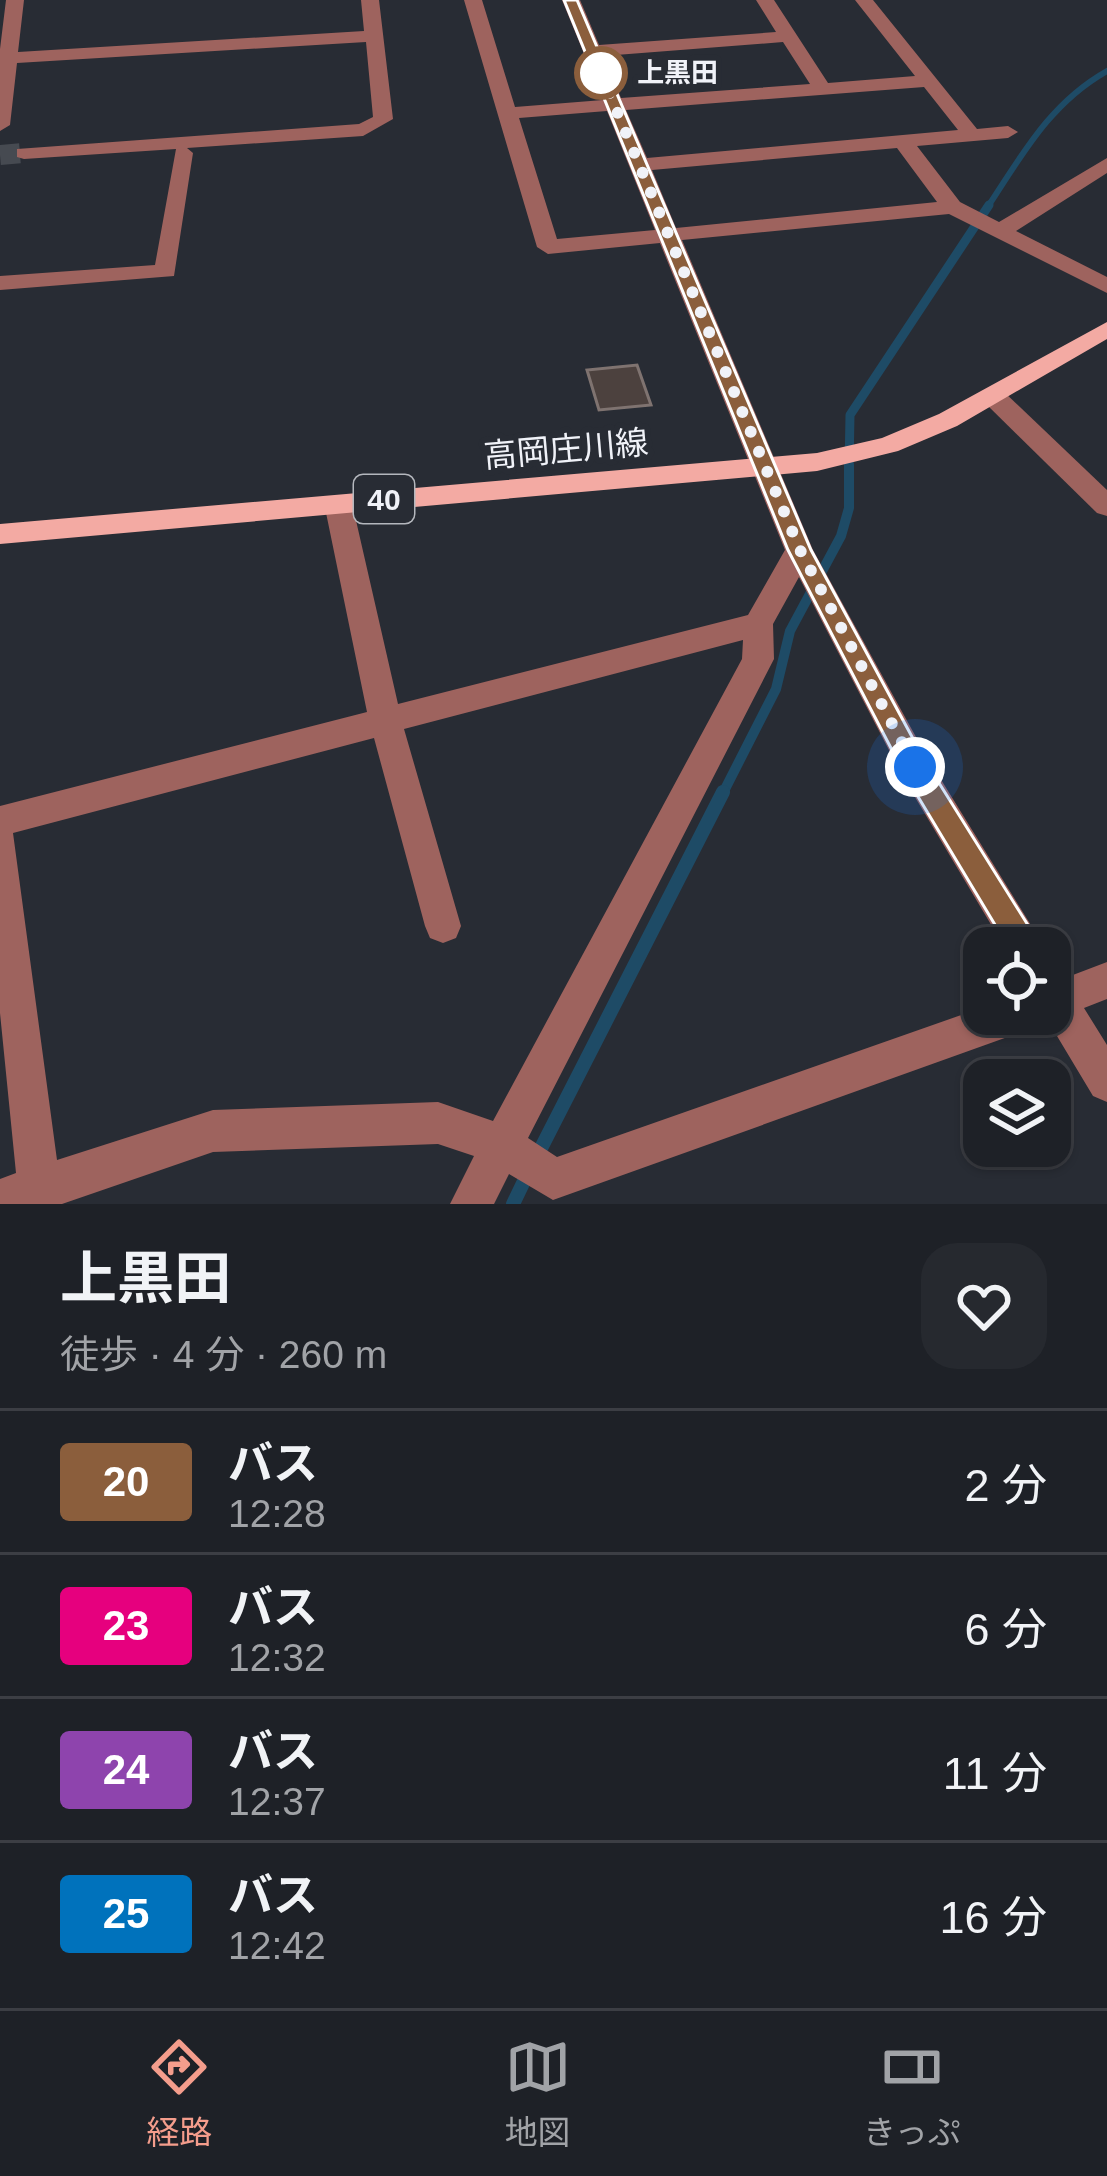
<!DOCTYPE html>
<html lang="ja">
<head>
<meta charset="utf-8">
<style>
  :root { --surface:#1e2127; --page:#26292f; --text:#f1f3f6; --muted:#a1a3a7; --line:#3c3e44; --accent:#f49d8c }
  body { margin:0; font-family:Helvetica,"Noto Sans JP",sans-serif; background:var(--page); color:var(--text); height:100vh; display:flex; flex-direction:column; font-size:45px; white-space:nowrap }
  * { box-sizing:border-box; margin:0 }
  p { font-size:39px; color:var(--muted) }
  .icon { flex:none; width:66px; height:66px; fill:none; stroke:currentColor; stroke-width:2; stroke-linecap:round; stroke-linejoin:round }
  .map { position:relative; height:1204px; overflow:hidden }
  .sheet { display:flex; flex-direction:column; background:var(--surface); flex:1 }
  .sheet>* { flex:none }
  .badge { padding:0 24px; border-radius:9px; font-size:42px; line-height:78px }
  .buttons { position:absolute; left:963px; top:927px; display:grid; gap:24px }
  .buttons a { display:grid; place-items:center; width:108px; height:108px; border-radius:24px; background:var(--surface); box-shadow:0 3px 9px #0004,0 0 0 3px var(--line); font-size:60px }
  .you { position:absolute; width:60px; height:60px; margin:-30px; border:9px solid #fff; border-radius:50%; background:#1a73e8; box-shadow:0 0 0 18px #1a73e833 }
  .map>.badge { position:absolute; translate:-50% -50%; box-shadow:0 0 0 6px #fff }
  .round { display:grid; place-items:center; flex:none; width:126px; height:126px; border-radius:36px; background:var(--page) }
  .head { display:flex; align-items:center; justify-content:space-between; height:204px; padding:0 60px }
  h1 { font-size:57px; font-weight:700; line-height:90px }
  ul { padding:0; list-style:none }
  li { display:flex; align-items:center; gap:36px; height:144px; padding:0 60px; border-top:3px solid var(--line) }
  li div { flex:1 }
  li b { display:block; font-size:45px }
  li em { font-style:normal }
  li .badge { min-width:132px; font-weight:700; text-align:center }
  .menu { display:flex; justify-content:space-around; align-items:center; height:168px; border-top:3px solid var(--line); background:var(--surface); font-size:33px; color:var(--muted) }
  .menu a { display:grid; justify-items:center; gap:6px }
  .menu .current { color:var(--accent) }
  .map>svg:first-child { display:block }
</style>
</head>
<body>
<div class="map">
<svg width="1107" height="1204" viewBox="0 0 1107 1204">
  <rect width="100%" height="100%" fill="#282c34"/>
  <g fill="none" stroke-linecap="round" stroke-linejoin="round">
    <path stroke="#1e4b66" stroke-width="6" d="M987,208C1022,155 1050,103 1107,71"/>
    <polyline stroke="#1e4b66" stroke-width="9" points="849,468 850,415 989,205"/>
    <polyline stroke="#1e4b66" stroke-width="10" points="722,795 776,689 790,631 841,536 849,508 849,465"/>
    <g stroke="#1e4b66" stroke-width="14">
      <polyline points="536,1158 723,792"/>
      <polyline points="513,1204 527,1175"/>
    </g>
  </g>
  <polygon fill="#4c413e" stroke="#7f7370" stroke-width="3" points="637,365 651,405 599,410 587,370"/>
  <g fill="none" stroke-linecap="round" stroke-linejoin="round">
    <polyline stroke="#464a51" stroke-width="20" stroke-dasharray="20 9" stroke-linecap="butt" points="0,155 24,153"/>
    <g fill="#9e635e" fill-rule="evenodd">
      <polygon points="6,0 24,0 18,52 364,31 361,0 379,0 393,119 363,136 187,148 193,153 174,276 0,290 0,276 155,265 176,149 24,159 17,157 17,149 359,124 373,117 366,42 17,63 10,125 0,131 0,49"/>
      <path d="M464,0H482L515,107L603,100L562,0H580L599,45L776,32L756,0H774L828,83L915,76L855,0H873L977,129L1008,126L1018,132L1008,138L917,146L960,202L999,222L1107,158V173L1016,231L1107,277V293L949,214L682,240L813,550L927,757L1045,948H1005L903,777L799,577L773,624L774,659L528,1138L557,1157L984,1007V1014H1050V969L1065,978L1107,962V999L1084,1008L1107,1045V1102L1093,1096L1048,1021L1037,1017L1033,1028L1019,1033L553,1200L509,1174L494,1204H450L474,1156L438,1144L213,1152L62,1204H0V1179L16,1173L0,1013V806L367,712L324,503L328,496H348L352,503L398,704L748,615L785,550L660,243L548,254L537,247ZM783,42L810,84L621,98L603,56ZM924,87L958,130L647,158L626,110ZM607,111L655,230L557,239L519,118ZM897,148L937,202L676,228L652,170ZM743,640L742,659L493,1121L438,1102L213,1110L57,1160L13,833L374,738L425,926L430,938L443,943L456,938L461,926L404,729Z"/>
      <polygon points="993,388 1002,390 1107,490 1107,516 1097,513 984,402 980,396"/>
    </g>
    <polygon fill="#f3aaa3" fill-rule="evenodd" points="1107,322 1107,339 957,426 898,451 817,471 0,544 0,524 817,453 882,438 939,414"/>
  </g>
  <polygon fill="#8b5e3c" stroke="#fff" stroke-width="3" points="564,0 577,0 811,550 924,759 1036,938 1040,948 1036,958 1026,962 1015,958 905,775 788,550"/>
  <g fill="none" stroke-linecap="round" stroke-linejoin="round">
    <polyline stroke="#f0f2f8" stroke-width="12" stroke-dasharray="0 21.6" points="601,73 800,550 915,767"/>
  </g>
  <circle fill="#fff" stroke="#8b5e3c" stroke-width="6" cx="601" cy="73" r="24"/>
  <g text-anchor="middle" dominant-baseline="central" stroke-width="12" stroke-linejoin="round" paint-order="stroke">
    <g font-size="27" font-weight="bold" fill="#f0f2f8" stroke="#282c34" text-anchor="start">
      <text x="637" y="73">上黒田</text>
    </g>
    <rect fill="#282c34" stroke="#b4b7bd" stroke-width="3" x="354" y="475" width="60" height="48" rx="9"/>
    <g font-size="30" font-weight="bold" fill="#f0f2f8">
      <text x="384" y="499">40</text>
    </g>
    <g font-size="33" fill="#f0f2f8" stroke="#282c34">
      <text transform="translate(566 449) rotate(-5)">高岡庄川線</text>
    </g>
  </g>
</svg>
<div class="buttons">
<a><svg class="icon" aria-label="locate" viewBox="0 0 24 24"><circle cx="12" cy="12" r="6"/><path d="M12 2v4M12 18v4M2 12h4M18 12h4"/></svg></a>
<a><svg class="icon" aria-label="layers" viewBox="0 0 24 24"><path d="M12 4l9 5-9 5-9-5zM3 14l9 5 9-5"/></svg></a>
</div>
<div class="you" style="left:915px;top:767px"></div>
</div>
<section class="sheet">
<div class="head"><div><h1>上黒田</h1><p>徒歩 · 4 分 · 260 m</p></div><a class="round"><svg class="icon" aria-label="heart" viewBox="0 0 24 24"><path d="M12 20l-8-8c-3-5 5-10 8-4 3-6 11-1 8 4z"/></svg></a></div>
<ul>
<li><span class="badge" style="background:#8b5e3c;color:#fff">20</span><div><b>バス</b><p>12:28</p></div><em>2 分</em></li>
<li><span class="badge" style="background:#e6007e;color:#fff">23</span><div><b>バス</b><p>12:32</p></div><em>6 分</em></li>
<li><span class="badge" style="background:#8e44ad;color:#fff">24</span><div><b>バス</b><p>12:37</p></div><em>11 分</em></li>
<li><span class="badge" style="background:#0072bc;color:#fff">25</span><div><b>バス</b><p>12:42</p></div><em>16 分</em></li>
</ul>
</section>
<nav class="menu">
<a class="current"><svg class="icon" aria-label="directions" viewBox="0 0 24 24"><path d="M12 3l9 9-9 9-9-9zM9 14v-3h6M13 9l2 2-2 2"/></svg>経路</a>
<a><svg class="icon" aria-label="map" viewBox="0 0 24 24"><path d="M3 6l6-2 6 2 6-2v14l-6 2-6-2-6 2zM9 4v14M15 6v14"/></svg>地図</a>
<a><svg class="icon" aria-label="tickets" viewBox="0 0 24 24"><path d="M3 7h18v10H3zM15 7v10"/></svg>きっぷ</a>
</nav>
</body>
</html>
